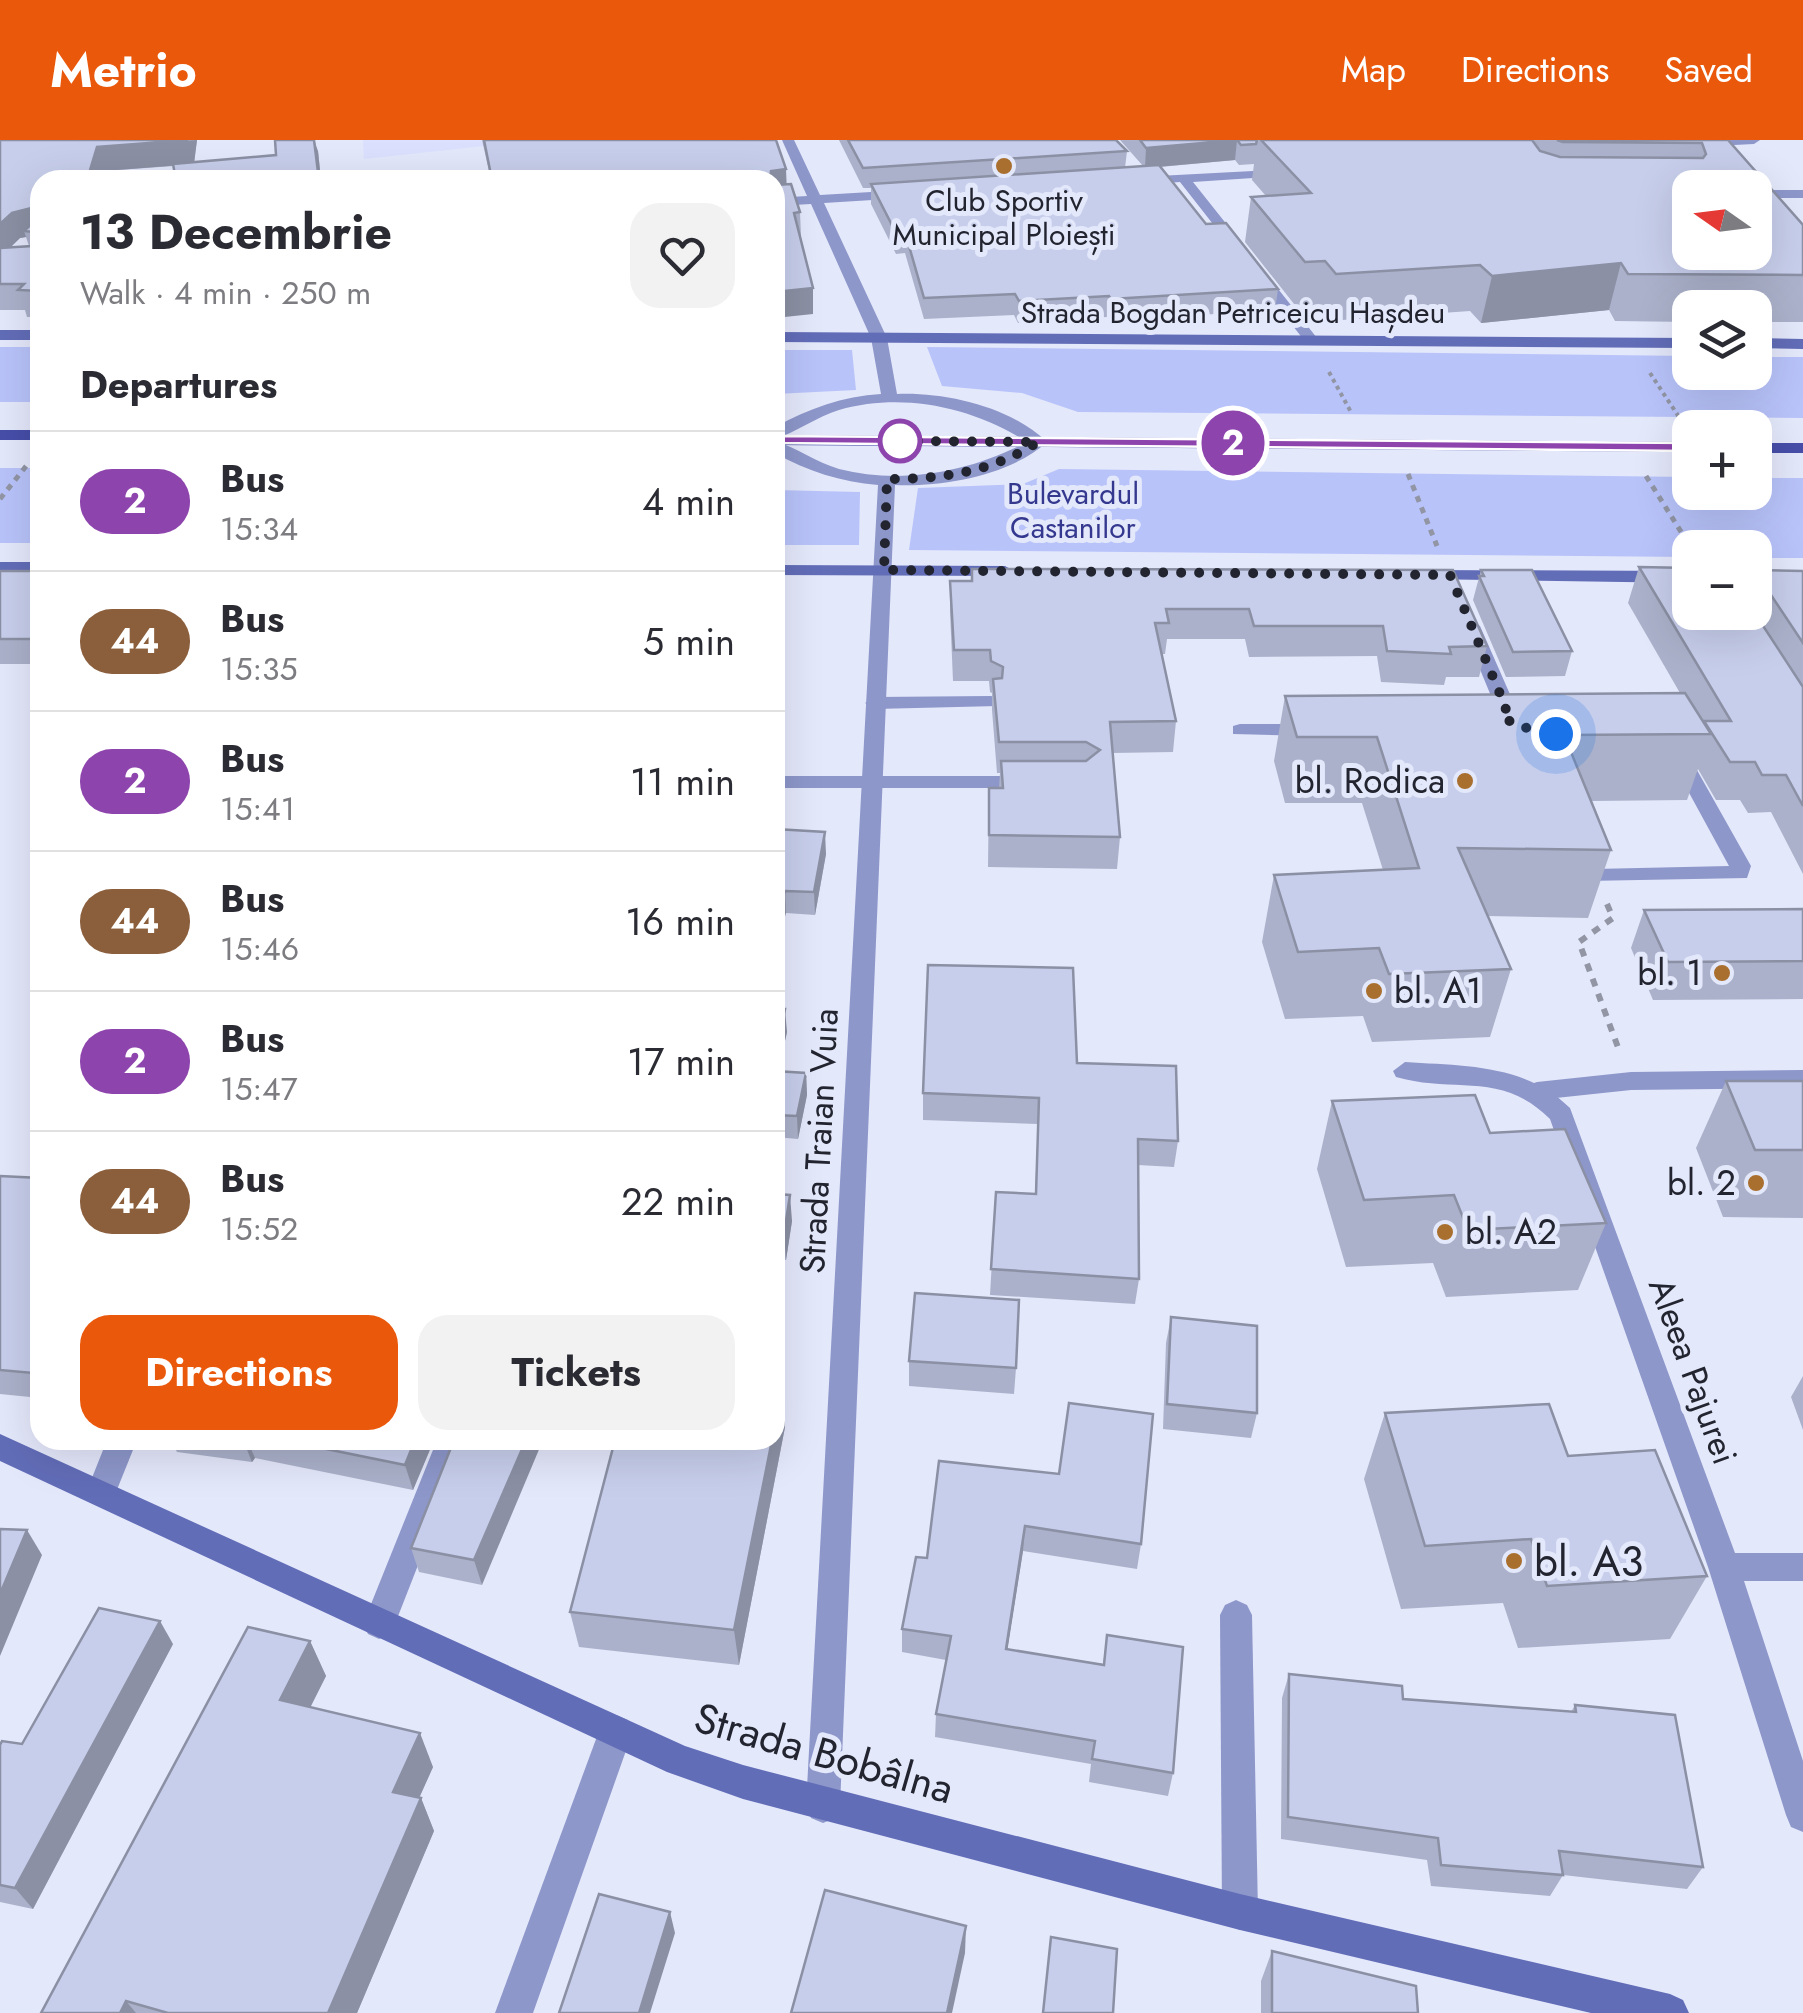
<!DOCTYPE html>
<html lang="en">
<head>
<meta charset="utf-8">
<style>
  :root { --surface:#fff; --page:#f2f2f3; --text:#2b2b33; --muted:#7c7c81; --line:#e1e1e2; --accent:#ea580c }
  body { margin:0; font-family:Jost,sans-serif; background:var(--page); color:var(--text); height:100vh; display:flex; flex-direction:column; font-size:38px; white-space:nowrap }
  * { box-sizing:border-box; margin:0 }
  p { font-size:32px; color:var(--muted) }
  .icon { flex:none; width:55px; height:55px; fill:none; stroke:currentColor; stroke-width:2; stroke-linecap:round; stroke-linejoin:round }
  .map { position:relative; flex:1; overflow:hidden }
  .panel { position:absolute; left:30px; top:30px; width:755px; height:1280px; display:flex; flex-direction:column; background:var(--surface); border-radius:30px; box-shadow:0 10px 40px #0002 }
  .panel>* { flex:none }
  .badge { padding:0 20px; border-radius:32px; font-size:35px; line-height:65px }
  .needle { width:65px; rotate:284deg }
  .fabs { position:absolute; left:1672px; top:30px; display:grid; gap:20px }
  .fabs a { display:grid; place-items:center; width:100px; height:100px; border-radius:20px; background:var(--surface); box-shadow:0 10px 40px #0002; font-size:50px }
  .you { position:absolute; width:50px; height:50px; margin:-25px; border:8px solid #fff; border-radius:50%; background:#1a73e8; box-shadow:0 0 0 15px #1a73e833 }
  .map>.badge { position:absolute; translate:-50% -50%; box-shadow:0 0 0 5px #fff }
  h2 { padding:0 50px; font-size:38px; line-height:90px }
  .round { display:grid; place-items:center; flex:none; width:105px; height:105px; border-radius:30px; background:var(--page) }
  .summary { display:flex; align-items:center; justify-content:space-between; height:170px; padding:0 50px }
  h1 { font-size:48px; font-weight:700; line-height:75px }
  .cta { display:flex; gap:20px; margin-top:auto; padding:20px 50px }
  .cta a { flex:1; height:115px; border-radius:30px; background:var(--accent); color:#fff; font-size:40px; font-weight:700; line-height:115px; text-align:center }
  .cta a+a { background:var(--page); color:var(--text) }
  ul { padding:0; list-style:none }
  li { display:flex; align-items:center; gap:30px; height:140px; padding:0 50px; border-top:2px solid var(--line) }
  li div { flex:1 }
  li b { display:block; font-size:38px }
  li em { font-style:normal }
  li .badge { min-width:110px; font-weight:700; text-align:center }
  header { display:flex; align-items:center; gap:60px; box-sizing:border-box; height:140px; padding:0 50px; background:var(--accent); color:#fff }
  header strong { font-size:48px }
  nav { display:flex; gap:55px; margin-inline-start:auto; font-size:35px }
  .map>svg:first-child { display:block }
</style>
</head>
<body>
<header>
<strong>Metrio</strong>
<nav><a>Map</a><a>Directions</a><a>Saved</a></nav>
</header>
<div class="map">
<svg width="1803" height="1873" viewBox="0 0 1803 1873">
  <rect width="100%" height="100%" fill="#e4e8fb"/>
  <polygon fill="#dae0fe" points="363,0 483,0 484,6 364,19"/>
  <g fill="#b8c3fa">
    <rect x="0" y="207" width="40" height="55"/>
    <polygon points="927,207 1690,216 1690,232 1755,232 1755,217 1803,217 1803,278 1078,272 1022,253 942,246"/>
    <polygon points="775,210 852,210 856,250 775,254"/>
    <rect x="0" y="328" width="40" height="75"/>
    <polygon points="1059,329 1690,337 1690,352 1755,352 1755,338 1803,338 1803,418 1755,418 1755,408 1690,408 1690,417 909,410 918,348 1023,344"/>
    <polygon points="775,350 860,352 859,405 775,405"/>
  </g>
  <g fill="none" stroke-linecap="round" stroke-linejoin="round">
    <g stroke="#9195a4" stroke-width="4" stroke-dasharray="4 4" stroke-linecap="butt">
      <polyline points="1329,232 1352,274"/>
      <polyline points="1650,233 1679,277"/>
      <polyline points="1708,282 1741,282"/>
    </g>
    <g stroke="#9195a4" stroke-width="5" stroke-dasharray="6 6" stroke-linecap="butt">
      <polyline points="1408,334 1437,406"/>
      <polyline points="1646,336 1690,406"/>
      <polyline points="0,359 27,325"/>
    </g>
    <polyline stroke="#9195a4" stroke-width="6" stroke-dasharray="8 8" stroke-linecap="butt" points="1607,764 1613,778 1579,802 1619,910"/>
    <g fill="#8d97ca" fill-rule="evenodd">
      <polygon points="991,556 998,558 998,566 875,569 865,563 875,557"/>
      <polygon points="1679,610 1689,616 1751,726 1747,738 1586,741 1583,736 1586,731 1594,729 1729,726 1669,616"/>
      <polygon points="775,636 1033,636 1044,642 1033,648 775,648"/>
      <polygon points="1803,930 1803,948 1631,950 1537,960 1528,957 1524,951 1528,945 1537,942 1631,932"/>
      <polygon points="1236,1460 1247,1465 1252,1475 1258,1772 1253,1785 1240,1790 1227,1785 1222,1772 1220,1475 1225,1465"/>
      <polygon points="616,1575 628,1580 633,1591 533,1873 495,1873 599,1591 604,1580"/>
    </g>
    <g fill="#8d97ca" fill-rule="evenodd">
      <path d="M782,0H794L820,55L905,50L912,54L905,58L824,63L887,198L897,254C946,252 1011,267 1047,302C1011,335 943,347 895,345L840,1666L835,1678L823,1683L811,1678L806,1666L878,345C841,342 807,331 775,313V301C797,308 816,322 839,329C902,345 970,332 1027,302C972,267 903,252 839,270C816,277 797,292 775,299V287C808,269 843,256 881,254L871,198L811,64L775,66V58L807,56Z"/>
      <polygon points="1698,0 1760,0 1754,4 1694,7 1692,4"/>
      <polygon points="1289,29 1289,35 1284,36 1193,42 1317,198 1317,204 1307,204 1180,42 1139,45 1132,41 1139,37"/>
      <rect x="1755" y="50" width="48" height="8"/>
      <polygon points="1471,480 1480,486 1516,568 1505,584 1498,586 1488,580 1496,568 1462,486"/>
      <polygon points="1240,584 1310,584 1320,590 1310,596 1233,594 1233,586"/>
      <path d="M1405,922C1465,926 1525,924 1570,968L1735,1413H1803V1441H1744L1803,1621V1692L1791,1687L1786,1675L1708,1427L1550,979C1501,930 1454,954 1396,937L1393,931Z"/>
      <polygon points="107,1300 137,1300 112,1362 101,1366 90,1362 86,1353"/>
      <polygon points="437,1300 467,1300 395,1484 390,1494 379,1499 368,1494 363,1484"/>
    </g>
    <g fill="#626db8" fill-rule="evenodd">
      <rect x="0" y="190" width="40" height="10"/>
      <polygon points="775,192 1690,198 1690,208 775,202"/>
      <polygon points="1755,198 1803,199 1803,209 1755,208"/>
      <rect x="0" y="422" width="40" height="10"/>
      <polygon points="775,425 1005,426 1014,431 1005,436 775,435"/>
      <polygon points="1425,430 1690,431 1690,443 1419,439 1419,431"/>
      <polygon points="0,1294 685,1606 743,1625 1240,1754 1670,1854 1683,1860 1689,1873 1591,1873 1240,1790 743,1659 667,1632 0,1321"/>
    </g>
    <g fill="#464ea9" fill-rule="evenodd">
      <rect x="0" y="290" width="40" height="10"/>
      <polygon points="775,295 1690,302 1690,312 775,305"/>
      <rect x="1755" y="303" width="48" height="10"/>
    </g>
  </g>
  <g fill="#abb1ca" fill-rule="evenodd">
    <path d="M0,0H197L194,22L318,11L321,40H176L174,26L104,31L40,40V177H27L25,170H0ZM26,97L29,106L11,107L20,98Z"/>
    <polygon points="482,0 776,0 786,45 800,72 801,97 800,98 813,174 775,40 491,40"/>
    <polygon points="839,0 1116,0 1127,11 1125,28 1143,26 1120,0 1532,0 1534,3 1534,0 1728,0 1803,85 1803,182 1755,182 1755,168 1690,168 1690,182 1615,181 1609,170 1481,183 1470,171 1328,181 1318,168 1298,169 1245,102 1251,57 1266,56 1252,40 1254,24 1239,25 1235,20 1160,27 1206,84 1278,149 1275,170 1109,181 1107,177 1018,183 1014,175 924,179 905,113 896,114 871,64 871,48 863,48"/>
    <polygon points="1639,427 1690,472 1755,472 1755,430 1803,431 1803,734 1771,672 1748,673 1740,660 1716,660 1698,629 1687,660 1591,661 1611,710 1588,778 1488,776 1511,829 1490,897 1372,902 1363,876 1285,879 1262,802 1274,735 1383,730 1362,663 1285,663 1274,621 1285,556 1680,553 1628,463"/>
    <polygon points="972,429 1453,430 1487,506 1479,537 1446,537 1444,545 1381,542 1377,516 1249,517 1245,499 1167,499 1165,514 1161,514 1176,581 1173,612 1112,613 1120,697 1117,729 988,727 989,648 999,648 1000,633 997,633 992,570 992,553 990,552 989,541 953,541 950,471 950,441 971,441"/>
    <polygon points="1481,430 1572,511 1565,536 1506,537 1473,460"/>
    <rect x="0" y="431" width="40" height="93"/>
    <polygon points="775,689 826,714 815,775 786,773"/>
    <polygon points="1803,769 1803,859 1653,860 1631,808 1644,770"/>
    <polygon points="775,869 787,892 778,931 806,933 807,955 798,999 775,997"/>
    <polygon points="1077,923 1178,1001 1174,1027 1138,1025 1139,1139 1135,1164 990,1155 996,1052 1035,1054 1038,984 923,980 923,953"/>
    <polygon points="1726,941 1803,941 1803,1078 1723,1077 1696,1008"/>
    <polygon points="1332,961 1490,993 1606,1083 1578,1150 1446,1157 1433,1123 1346,1127 1317,1029"/>
    <polygon points="0,1036 40,1038 40,1258 0,1254"/>
    <polygon points="775,1054 792,1081 786,1120 775,1119"/>
    <polygon points="1171,1177 1257,1273 1251,1298 1163,1289 1166,1203"/>
    <polygon points="909,1221 1016,1228 1014,1254 909,1246"/>
    <polygon points="1803,1236 1803,1290 1791,1257"/>
    <polygon points="1385,1273 1568,1316 1707,1436 1670,1499 1518,1508 1503,1463 1401,1469 1364,1339"/>
    <polygon points="785,1287 739,1525 579,1507 570,1472"/>
    <polygon points="171,1300 434,1300 413,1350 255,1318 252,1322 177,1312"/>
    <polygon points="454,1300 482,1445 419,1432 411,1408"/>
    <polygon points="939,1321 1141,1404 1137,1429 1023,1411 1007,1509 1103,1524 1107,1495 1173,1633 1168,1656 1089,1642 1091,1624 935,1597 936,1574 946,1520 902,1512 902,1489 927,1418"/>
    <polygon points="310,1501 326,1536 310,1567 433,1627 419,1658 421,1658 434,1691 357,1873 41,1873"/>
    <polygon points="173,1504 33,1769 0,1762 0,1605 22,1604"/>
    <polygon points="1289,1534 1403,1559 1571,1572 1575,1565 1703,1727 1687,1749 1563,1735 1550,1756 1431,1746 1427,1720 1281,1699 1282,1558"/>
    <polygon points="1272,1811 1418,1873 1261,1873 1261,1841"/>
  </g>
  <g fill="#8b90a4">
    <polygon points="197,0 194,24 104,31 101,40 87,40 97,7"/>
    <polygon points="314,0 318,11 321,40 319,40"/>
    <polygon points="1237,0 1235,20 1145,28 1146,8"/>
    <polygon points="786,29 787,54 775,55 775,40 770,40 771,31"/>
    <polygon points="31,68 39,92 24,91 26,97 20,98 0,117 0,84 12,73"/>
    <polygon points="1621,123 1609,170 1481,183 1492,136"/>
    <polygon points="813,148 813,174 775,178 775,152"/>
    <polygon points="783,310 785,365 777,421 775,423 775,361"/>
    <polygon points="825,692 826,714 815,775 814,752"/>
    <polygon points="785,751 786,773 775,813 775,785"/>
    <polygon points="785,869 787,892 775,945 775,916"/>
    <polygon points="806,933 807,955 798,999 797,976"/>
    <polygon points="790,1055 792,1081 786,1120 784,1094"/>
    <polygon points="40,1221 40,1245 33,1233"/>
    <polygon points="782,1250 785,1287 739,1525 734,1490 772,1300 775,1300 775,1285"/>
    <polygon points="243,1300 247,1300 255,1318 252,1322"/>
    <polygon points="415,1300 434,1300 413,1350 405,1325"/>
    <polygon points="526,1300 543,1300 482,1445 474,1420"/>
    <polygon points="1025,1386 1023,1411 1004,1532 1006,1509"/>
    <polygon points="27,1390 42,1415 0,1516 0,1454"/>
    <polygon points="160,1481 173,1504 33,1769 15,1748"/>
    <polygon points="310,1501 326,1536 297,1594 280,1560"/>
    <polygon points="420,1593 433,1627 407,1685 393,1652"/>
    <polygon points="421,1658 434,1691 357,1873 328,1873"/>
    <polygon points="670,1772 675,1793 650,1873 639,1873"/>
    <polygon points="966,1786 965,1813 952,1873 947,1873"/>
    <polygon points="126,1861 136,1873 120,1873"/>
  </g>
  <g fill="#c7ceeb" stroke="#8b90a4" stroke-width="2.5" fill-rule="evenodd">
    <polygon points="0,0 188,0 97,7 87,40 40,40 40,151 18,150 24,144 0,144 0,108 32,106 35,92 24,91 36,80 36,71 31,68 12,73 0,84"/>
    <polygon points="275,0 314,0 319,40 176,40 173,24 276,15"/>
    <polygon points="484,0 776,0 786,29 771,31 770,40 492,40"/>
    <polygon points="848,0 1116,0 1127,11 863,28"/>
    <polygon points="1140,0 1257,0 1256,4 1241,5 1237,0 1146,8"/>
    <path d="M1261,0H1532L1540,11L1560,17L1703,18L1706,14L1702,3L1563,2L1557,0H1728L1803,85V135L1628,134L1621,123L1492,136L1480,125L1336,134L1325,121L1305,122L1251,57L1311,53ZM1690,48H1755V112H1690Z"/>
    <polygon points="1159,25 1206,84 1226,83 1278,149 1111,159 1109,156 1019,161 1015,154 924,158 905,92 896,93 871,44"/>
    <polygon points="791,44 800,72 794,73 813,148 775,152 775,45"/>
    <polygon points="775,310 783,310 775,361"/>
    <polygon points="1639,427 1690,428 1690,472 1754,472 1803,547 1803,666 1786,635 1762,635 1755,622 1730,622 1704,581 1731,581"/>
    <polygon points="972,429 1453,430 1487,506 1449,507 1451,514 1387,511 1383,486 1254,486 1249,469 1166,469 1169,483 1155,483 1176,581 1110,582 1120,697 989,695 989,648 1003,648 1001,621 1086,621 1100,610 1086,602 999,602 993,539 1002,538 1003,527 991,521 990,510 954,510 950,441 972,441"/>
    <polygon points="1481,430 1532,430 1572,511 1513,512 1479,436 1484,436"/>
    <polygon points="1755,430 1803,431 1803,503 1757,434 1755,434"/>
    <rect x="0" y="431" width="40" height="68"/>
    <polygon points="1685,553 1711,594 1564,595 1611,710 1458,708 1511,829 1389,834 1379,808 1298,812 1274,735 1419,728 1377,597 1297,597 1285,556"/>
    <polygon points="775,689 825,692 814,752 785,751 775,785"/>
    <polygon points="1803,769 1803,821 1668,822 1644,770"/>
    <polygon points="928,825 1073,828 1077,923 1176,926 1178,1001 1138,999 1139,1139 991,1129 996,1052 1036,1054 1039,958 923,953"/>
    <polygon points="775,869 785,869 775,916"/>
    <polygon points="775,931 806,933 797,976 775,975"/>
    <polygon points="1726,941 1803,941 1803,1010 1755,1010"/>
    <polygon points="1475,955 1490,993 1565,989 1606,1083 1468,1090 1454,1055 1364,1060 1332,961"/>
    <polygon points="0,1036 40,1038 40,1221 33,1233 0,1230"/>
    <polygon points="775,1054 790,1055 784,1094 775,1093"/>
    <polygon points="915,1153 1019,1160 1016,1228 909,1221"/>
    <polygon points="1171,1177 1257,1186 1257,1273 1167,1264"/>
    <polygon points="775,1250 782,1250 775,1285"/>
    <polygon points="1069,1263 1153,1274 1141,1404 1025,1386 1006,1509 1104,1525 1107,1495 1183,1507 1173,1633 1092,1619 1095,1601 936,1574 951,1496 902,1489 916,1417 927,1418 939,1321 1059,1334"/>
    <polygon points="1549,1264 1568,1316 1655,1310 1707,1436 1547,1446 1531,1399 1425,1406 1385,1273"/>
    <polygon points="282,1300 415,1300 405,1325"/>
    <polygon points="454,1300 526,1300 474,1420 411,1408"/>
    <polygon points="615,1300 772,1300 734,1490 570,1472"/>
    <polygon points="0,1389 27,1390 0,1454"/>
    <polygon points="99,1468 160,1481 15,1748 0,1745 0,1605 2,1601 22,1604"/>
    <polygon points="248,1487 310,1501 280,1560 420,1593 393,1652 421,1658 328,1873 168,1873 126,1861 120,1873 41,1873"/>
    <polygon points="1289,1534 1402,1546 1403,1559 1576,1572 1575,1565 1675,1575 1703,1727 1559,1711 1563,1735 1441,1725 1438,1698 1288,1677"/>
    <polygon points="825,1750 966,1786 947,1873 791,1873"/>
    <polygon points="599,1754 670,1772 639,1873 559,1873"/>
    <polygon points="1051,1797 1117,1809 1113,1873 1043,1873"/>
    <polygon points="1272,1811 1416,1846 1418,1873 1272,1873"/>
  </g>
  <polygon fill="#8e44ad" stroke="#fff" stroke-width="2.5" points="775,296 1690,303 1696,307 1690,311 770,303 769,300"/>
  <g fill="none" stroke-linecap="round" stroke-linejoin="round">
    <path stroke="#22242f" stroke-width="10" stroke-dasharray="0 18" d="M900,301L1038,302C992,332 942,339 887,339L884,430L1450,435L1506,568L1502,578L1534,591L1556,594"/>
  </g>
  <g fill="#a86f2e" stroke="#e4e8fb" stroke-width="4">
    <circle cx="1004" cy="26" r="10"/>
    <circle cx="1465" cy="641" r="10"/>
    <circle cx="1722" cy="833" r="10"/>
    <circle cx="1374" cy="851" r="10"/>
    <circle cx="1756" cy="1043" r="10"/>
    <circle cx="1445" cy="1092" r="10"/>
    <circle cx="1514" cy="1421" r="10"/>
  </g>
  <circle fill="#fff" stroke="#8e44ad" stroke-width="5" cx="900" cy="301" r="20"/>
  <g text-anchor="middle" dominant-baseline="central" stroke-width="10" stroke-linejoin="round" paint-order="stroke">
    <g font-size="30" fill="#22242f" stroke="#e4e8fb">
      <text x="1004" y="60">Club Sportiv<tspan x="1004" dy="34">Municipal Ploiești</tspan></text>
    </g>
    <g font-size="30" fill="#22242f" stroke="#e4e8fb">
      <text x="1233" y="172">Strada Bogdan Petriceicu Hașdeu</text>
    </g>
    <g font-size="30" fill="#34388e" stroke="#e4e8fb">
      <text x="1073" y="353">Bulevardul<tspan x="1073" dy="34">Castanilor</tspan></text>
    </g>
    <g font-size="35" fill="#22242f" stroke="#e4e8fb" text-anchor="end">
      <text x="1445" y="641">bl. Rodica</text>
      <text x="1702" y="833">bl. 1</text>
      <text x="1394" y="851" text-anchor="start">bl. A1</text>
      <text x="1736" y="1043">bl. 2</text>
      <text x="1465" y="1092" text-anchor="start">bl. A2</text>
    </g>
    <g font-size="35" fill="#22242f" stroke="#e4e8fb">
      <text transform="translate(819 1001) rotate(-87)">Strada Traian Vuia</text>
      <text transform="translate(1693 1231) rotate(70)">Aleea Pajurei</text>
    </g>
    <g font-size="42" fill="#22242f" stroke="#e4e8fb" text-anchor="start">
      <text x="1534" y="1421">bl. A3</text>
    </g>
    <g font-size="42" fill="#22242f" stroke="#e4e8fb">
      <text transform="translate(824 1613) rotate(16)">Strada Bobâlna</text>
    </g>
  </g>
</svg>
<div class="fabs">
<a><svg class="needle" viewBox="-14 -14 28 28"><path d="M0-13l5 13h-10z" fill="#e53935"/><path d="M0 13l5-13h-10z" fill="#7c7c81"/></svg></a>
<a><svg class="icon" aria-label="layers" viewBox="0 0 24 24"><path d="M12 4l9 5-9 5-9-5zM3 14l9 5 9-5"/></svg></a>
<a>+</a>
<a>−</a>
</div>
<div class="you" style="left:1556px;top:594px"></div>
<b class="badge" style="left:1233px;top:303px;background:#8e44ad;color:#fff">2</b>
<section class="panel">
<div class="summary"><div><h1>13 Decembrie</h1><p>Walk · 4 min · 250 m</p></div><a class="round"><svg class="icon" aria-label="heart" viewBox="0 0 24 24"><path d="M12 20l-8-8c-3-5 5-10 8-4 3-6 11-1 8 4z"/></svg></a></div>
<h2>Departures</h2>
<ul>
<li><span class="badge" style="background:#8e44ad;color:#fff">2</span><div><b>Bus</b><p>15:34</p></div><em>4 min</em></li>
<li><span class="badge" style="background:#8b5e3c;color:#fff">44</span><div><b>Bus</b><p>15:35</p></div><em>5 min</em></li>
<li><span class="badge" style="background:#8e44ad;color:#fff">2</span><div><b>Bus</b><p>15:41</p></div><em>11 min</em></li>
<li><span class="badge" style="background:#8b5e3c;color:#fff">44</span><div><b>Bus</b><p>15:46</p></div><em>16 min</em></li>
<li><span class="badge" style="background:#8e44ad;color:#fff">2</span><div><b>Bus</b><p>15:47</p></div><em>17 min</em></li>
<li><span class="badge" style="background:#8b5e3c;color:#fff">44</span><div><b>Bus</b><p>15:52</p></div><em>22 min</em></li>
</ul>
<div class="cta"><a>Directions</a><a>Tickets</a></div>
</section>
</div>
</body>
</html>
